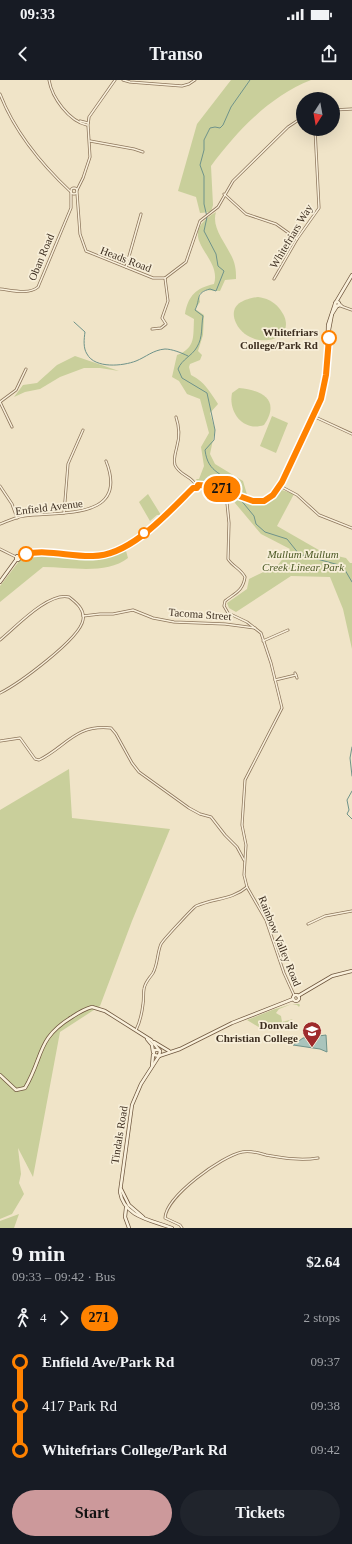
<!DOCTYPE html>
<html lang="en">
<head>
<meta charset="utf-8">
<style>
  :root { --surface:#171b24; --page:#20242c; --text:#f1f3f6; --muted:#9ea1a6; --accent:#cc999b }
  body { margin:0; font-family:Georgia,serif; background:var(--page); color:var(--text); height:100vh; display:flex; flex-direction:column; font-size:15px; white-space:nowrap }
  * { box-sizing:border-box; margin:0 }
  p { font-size:13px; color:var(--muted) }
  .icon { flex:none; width:22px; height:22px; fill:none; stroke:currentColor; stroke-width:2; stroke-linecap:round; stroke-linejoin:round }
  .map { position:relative; height:1148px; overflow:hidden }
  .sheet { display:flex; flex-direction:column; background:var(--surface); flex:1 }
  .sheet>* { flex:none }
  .badge { padding:0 8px; border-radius:13px; font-size:14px; line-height:26px }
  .needle { width:26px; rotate:191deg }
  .controls { position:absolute; left:296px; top:12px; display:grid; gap:8px }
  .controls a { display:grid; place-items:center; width:44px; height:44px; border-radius:50%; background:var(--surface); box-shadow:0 4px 16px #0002; font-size:20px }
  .map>.badge { position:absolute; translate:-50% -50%; box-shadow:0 0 0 2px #fff }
  .legs { display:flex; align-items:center; gap:6px; height:44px; padding:0 12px; font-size:13px }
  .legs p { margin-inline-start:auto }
  .summary { display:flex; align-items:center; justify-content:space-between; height:68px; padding:0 12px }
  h1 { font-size:22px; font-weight:700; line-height:30px }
  .button { display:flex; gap:8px; margin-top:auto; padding:8px 12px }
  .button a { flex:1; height:46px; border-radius:24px; background:var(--accent); color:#111; font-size:16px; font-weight:700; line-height:46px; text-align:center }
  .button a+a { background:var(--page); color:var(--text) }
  ul { padding:0 12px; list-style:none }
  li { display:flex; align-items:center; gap:14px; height:44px; font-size:15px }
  li i { display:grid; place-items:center; width:6px; height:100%; margin:0 5px; background:currentColor }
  li i::after { content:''; width:10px; height:10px; margin:-5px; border:3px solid; border-radius:50%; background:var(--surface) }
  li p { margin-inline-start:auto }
  li:first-child i { background:linear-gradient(#0000 50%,currentColor 0) }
  li:last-child i { background:linear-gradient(currentColor 50%,#0000 0) }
  .status { display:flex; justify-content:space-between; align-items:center; height:28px; padding:0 20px; background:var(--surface); direction:ltr }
  .status svg { height:11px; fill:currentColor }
  header { display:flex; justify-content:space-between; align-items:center; height:52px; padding:0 12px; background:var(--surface); font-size:18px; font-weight:700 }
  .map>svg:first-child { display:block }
</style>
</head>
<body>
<div class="status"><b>09:33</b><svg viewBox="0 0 49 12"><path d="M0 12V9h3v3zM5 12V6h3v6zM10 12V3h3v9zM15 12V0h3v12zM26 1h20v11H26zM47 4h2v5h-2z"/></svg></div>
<header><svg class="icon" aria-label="back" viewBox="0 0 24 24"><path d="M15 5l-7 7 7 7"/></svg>Transo<svg class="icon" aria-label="share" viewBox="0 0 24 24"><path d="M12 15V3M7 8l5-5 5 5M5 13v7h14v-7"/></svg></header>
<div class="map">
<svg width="352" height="1148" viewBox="0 0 352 1148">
  <rect width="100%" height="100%" fill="#f0e4c8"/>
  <g fill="#c9cf9b">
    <path d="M231,0H311C270,16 237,51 211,86L213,125L211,132L200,133L196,117L178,111L197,44Z"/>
    <path d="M216,132C210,150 232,169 235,186C236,190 236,195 236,199L225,200L220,211L205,210L199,214L200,222L195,229L204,235L203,255L198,271L202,275L200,280L190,284L189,287L191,295C205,302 210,312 218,324L210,333L215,350L210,374L215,384L243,401L248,418L213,404L198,402L196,399H199L204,386L201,367L209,353L200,319L187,314L179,301L172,297L177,275C196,268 193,256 194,239L185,234C188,216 196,208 214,204C223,175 172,158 216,132Z"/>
    <path d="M258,217C266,218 273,221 279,228C305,260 251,274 236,243C228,225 243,219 258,217Z"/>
    <polygon points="75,276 119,291 100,288 84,288 60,297 40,309 25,312 14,317 23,305 37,303 57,285"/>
    <path d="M239,308C262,310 281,320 264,345C244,352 228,333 232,313Z"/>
    <polygon points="272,336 288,343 276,373 260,366"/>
    <path d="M279,409L294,414L277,446L324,473L346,478L350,483H352V569L343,529L330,497L291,496L236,532L229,528L227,523L247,509L249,499L278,485L290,469L261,454L235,423L236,416C255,424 266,428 279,409Z"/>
    <polygon points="148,414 161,435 157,435 150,441 139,422"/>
    <path d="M126,471L128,478C106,495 71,487 43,487L0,522V506L20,480L25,476L38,475L94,479L105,478Z"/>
    <polygon points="69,689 72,738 170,749 132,841 100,926 60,952 33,1097 18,1068 21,1094 19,1103 24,1114 12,1134 0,1139 0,730"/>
    <polygon points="292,924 299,924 300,925 299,927 297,925 292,924 279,929 276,933 281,936 282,942 293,939 277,948 267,950 265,947 264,949 262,949 247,940 272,930"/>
    <polygon points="19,1134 14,1148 0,1148 0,1141"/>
  </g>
  <polygon fill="#a9c4bc" stroke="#6f938a" points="326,955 327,972 320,969 293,965 303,958"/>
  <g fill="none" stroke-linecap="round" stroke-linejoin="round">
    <g stroke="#6f938a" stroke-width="1">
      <path d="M74,242L85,252C84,259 83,268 87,274C95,289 123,286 136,281C146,277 153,270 165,269C172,269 182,273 188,276"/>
      <path d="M240,415L239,407C223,393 208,394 205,370L214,360L215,350L207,313L182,298L178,289C182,279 192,276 197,267C203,257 201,247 203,236L195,230C201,218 195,213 210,209L216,211L224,191L218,186L216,174L204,151L207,137L204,124V96L200,85L204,70V60L210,48L215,47L220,48L223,45L231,27L250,0"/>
      <polyline points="240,419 254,436 256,444 265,452 287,459 299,474 339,485 345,490 352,502"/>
      <polyline points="352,667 350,678 352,696"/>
      <polyline points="352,711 347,720 349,730 347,734 352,739"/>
    </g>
    <defs>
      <g id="street">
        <path d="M49,0C52,18 69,41 87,45"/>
        <polyline points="123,0 130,2 182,6 189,4 195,0"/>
        <path d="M0,14C15,53 41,84 71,112"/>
        <polyline points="333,30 352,29"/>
        <polyline points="80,41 88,43"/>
        <polyline points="90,61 134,69 143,72"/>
        <circle cx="74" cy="111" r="3"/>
        <polyline points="77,110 83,98 90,77 88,45 89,37 115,0"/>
        <polyline points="77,113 80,154 86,171 153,198 165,198 186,182 200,141 218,127 233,101 288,47 303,37"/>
        <polyline points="224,114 246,134 276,144 297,159"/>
        <polyline points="126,187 141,134"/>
        <polyline points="274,199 297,159 319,128 315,49"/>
        <path d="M0,209C11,210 29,215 38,207L71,128V113"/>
        <polyline points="339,223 342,226"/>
        <polyline points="338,225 352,230"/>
        <polyline points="152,249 161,248 166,244 162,238 168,221 165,198"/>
        <polyline points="0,322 16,310 26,289"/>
        <polyline points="0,322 12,347"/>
        <polyline points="313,336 352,354"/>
        <path d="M176,337C179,346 180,356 177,366C176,372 173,378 175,385C179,395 191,396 195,404"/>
        <polyline points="0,406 12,424 17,438"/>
        <polyline points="280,406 297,415 319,435 352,448"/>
        <path d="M226,413L229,443L228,479C232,486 241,489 245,497C243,511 235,513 225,521L224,526L228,533L247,542L261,553L271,583L282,628L245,700L242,745L246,765L244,795L247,807L266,840L284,893L294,915"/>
        <polyline points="64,433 68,384 83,350"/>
        <path d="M0,444C8,441 16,437 24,436C59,431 130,441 106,381"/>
        <polyline points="0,469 16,477"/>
        <polyline points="83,536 100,534 113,534 133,530 153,538 174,542 225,544 255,548"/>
        <path d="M0,560C16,547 48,512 69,517C77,523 85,530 83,540C80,559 18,604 0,613"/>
        <polyline points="263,561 288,550"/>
        <polyline points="295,593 297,598"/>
        <polyline points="275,600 296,595"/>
        <path d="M0,661L20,658L35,679L39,680C66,667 75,644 111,648L116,654L132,683L139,692L189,728L200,734L211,737L225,755L237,767L244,780"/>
        <polyline points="308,844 325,836 352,831"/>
        <path d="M136,950C140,942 142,933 143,924C144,919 143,914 144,909C145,902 149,899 153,893C158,884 157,873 161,864C163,860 193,828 196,826C214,818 232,820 247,807"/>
        <path d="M182,1148L180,1145L165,1138C166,1116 222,1076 242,1072C250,1070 259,1073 266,1075C284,1078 300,1081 318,1078"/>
      </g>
      <g id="secondary">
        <circle cx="337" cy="224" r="2"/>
        <polyline points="336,222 352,195"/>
        <polyline points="329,250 332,234 337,226"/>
        <polygon points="196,404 198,406 196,408 194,407"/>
        <path d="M198,405C219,403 250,429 268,419C275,415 278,408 282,402L321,319L327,286L328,245L335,224"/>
        <polygon points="17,476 20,478 18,480 16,478"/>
        <path d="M19,477C46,464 80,482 109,474C145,465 166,428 194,407"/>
        <polyline points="0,502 16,480"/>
        <circle cx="296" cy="918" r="3"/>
        <polyline points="298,916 332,896 352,891"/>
        <polyline points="147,959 152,965 153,972"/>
        <polyline points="154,962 169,971"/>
        <polyline points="159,970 154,970 154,975 159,976 160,971"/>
        <path d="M159,976L141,1004L132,1025L120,1112C124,1137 151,1140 172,1148"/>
        <polyline points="159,976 180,969 232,943 293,919"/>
        <polyline points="152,986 153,975"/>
        <path d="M0,995L16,1010L25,1008C44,976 36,959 72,937C78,933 84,929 92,927L105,931L151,960L160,971"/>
        <polyline points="121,1109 129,1125 143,1137"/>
        <polyline points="126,1128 125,1137 129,1148"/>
      </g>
    </defs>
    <use href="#street" stroke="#8d765c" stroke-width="3"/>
    <use href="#secondary" stroke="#6f573f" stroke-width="4"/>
    <use href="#street" stroke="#faf1dc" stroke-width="1.5"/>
    <use href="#secondary" stroke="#faf1dc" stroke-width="2.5"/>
  </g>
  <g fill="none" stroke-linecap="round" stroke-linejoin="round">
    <defs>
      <path id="line-1" d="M26,474C47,469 71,477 93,476C130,476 168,433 193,408H197L198,405L211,406L253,421H264L273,415L282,402L321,319L326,295L329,258"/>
    </defs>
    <use href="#line-1" stroke="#fff" stroke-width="9"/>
    <use href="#line-1" stroke="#ff8200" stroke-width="6"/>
  </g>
  <defs>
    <symbol id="school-pin" viewBox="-11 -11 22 30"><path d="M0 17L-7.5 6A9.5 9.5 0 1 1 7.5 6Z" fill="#9e2a2b" stroke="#f7eed8"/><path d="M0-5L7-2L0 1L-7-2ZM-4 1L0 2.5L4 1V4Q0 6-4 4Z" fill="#fff"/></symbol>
  </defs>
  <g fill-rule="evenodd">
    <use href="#school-pin" x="301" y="940" width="22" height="30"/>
  </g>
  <g fill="#fff" stroke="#ff8200" stroke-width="2">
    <circle cx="329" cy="258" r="7"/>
    <circle cx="144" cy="453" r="5"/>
    <circle cx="26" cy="474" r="7"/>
  </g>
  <g text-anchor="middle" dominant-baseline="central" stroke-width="3.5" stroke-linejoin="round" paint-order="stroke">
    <g font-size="11" fill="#3d2e20" stroke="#f7eed8">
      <text transform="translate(291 156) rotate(-59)">Whitefriars Way</text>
      <text transform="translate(41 177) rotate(-67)">Oban Road</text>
      <text transform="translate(126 179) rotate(21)">Heads Road</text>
      <text transform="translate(49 427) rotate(-7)">Enfield Avenue</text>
      <text transform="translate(200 534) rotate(4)">Tacoma Street</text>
      <text transform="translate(280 861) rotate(68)">Rainbow Valley Road</text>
      <text transform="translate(119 1055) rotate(-81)">Tindals Road</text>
    </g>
    <g font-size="11" font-weight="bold" fill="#3d2e20" stroke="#f7eed8" text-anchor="end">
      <text x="318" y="252">Whitefriars<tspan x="318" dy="13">College/Park Rd</tspan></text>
    </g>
    <g font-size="11" font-style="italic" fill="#4d5a26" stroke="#f7eed8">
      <text x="303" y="474">Mullum Mullum<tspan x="303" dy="13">Creek Linear Park</tspan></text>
    </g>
    <g font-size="11" font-weight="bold" fill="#3d2e20" stroke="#f7eed8" text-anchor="end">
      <text x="298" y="945">Donvale<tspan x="298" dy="13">Christian College</tspan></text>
    </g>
  </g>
</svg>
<div class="controls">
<a><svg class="needle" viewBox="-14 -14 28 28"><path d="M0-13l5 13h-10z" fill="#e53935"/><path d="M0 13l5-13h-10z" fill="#9ea1a6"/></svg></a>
</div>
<b class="badge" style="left:222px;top:409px;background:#ff8200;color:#111">271</b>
</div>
<section class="sheet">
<div class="summary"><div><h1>9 min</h1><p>09:33 – 09:42 · Bus</p></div><b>$2.64</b></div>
<div class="legs"><svg class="icon" aria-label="walk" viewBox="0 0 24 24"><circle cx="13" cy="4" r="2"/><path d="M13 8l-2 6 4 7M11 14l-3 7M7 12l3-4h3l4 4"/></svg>4<svg class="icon" aria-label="forward" viewBox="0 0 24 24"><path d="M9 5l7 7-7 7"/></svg><b class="badge" style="background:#ff8200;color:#111">271</b><p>2 stops</p></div>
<ul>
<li><i style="color:#ff8200"></i><b>Enfield Ave/Park Rd</b><p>09:37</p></li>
<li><i style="color:#ff8200"></i><span>417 Park Rd</span><p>09:38</p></li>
<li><i style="color:#ff8200"></i><b>Whitefriars College/Park Rd</b><p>09:42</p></li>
</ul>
<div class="button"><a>Start</a><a>Tickets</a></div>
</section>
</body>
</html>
